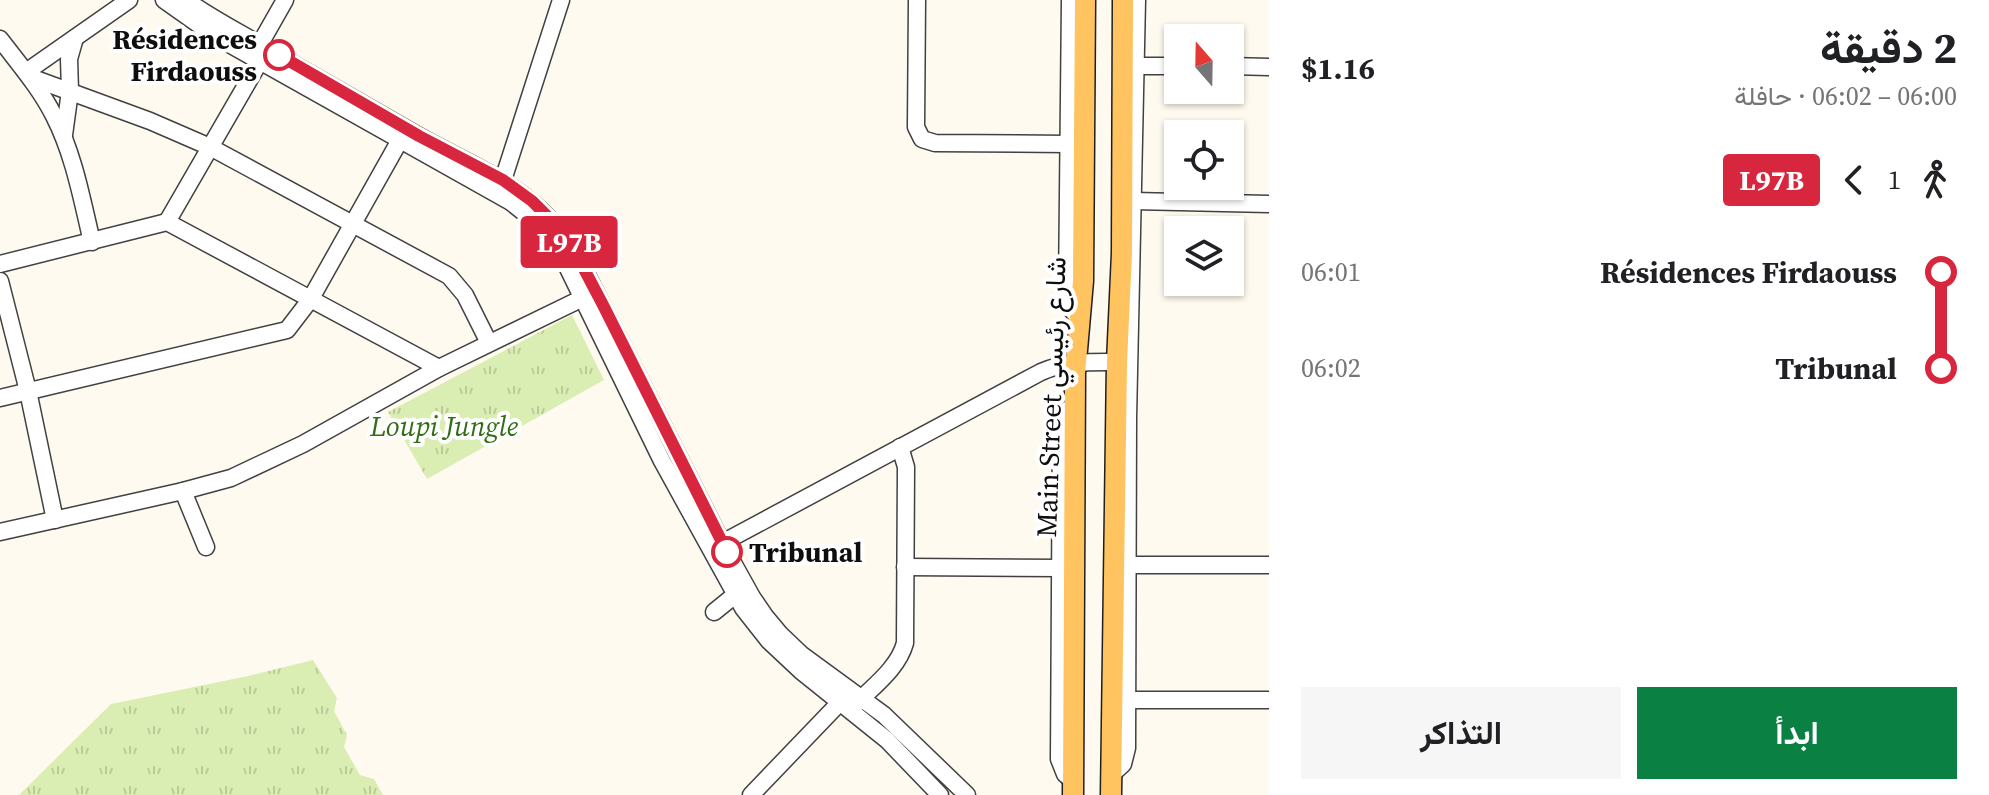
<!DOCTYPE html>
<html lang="ar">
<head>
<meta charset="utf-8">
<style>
  :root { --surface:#fff; --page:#f6f6f6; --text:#202124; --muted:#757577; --accent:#0b8043 }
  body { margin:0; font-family:"Source Serif 4",Vazirmatn,serif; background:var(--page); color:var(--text); direction:rtl; height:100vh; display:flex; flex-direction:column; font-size:30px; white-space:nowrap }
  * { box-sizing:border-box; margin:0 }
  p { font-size:26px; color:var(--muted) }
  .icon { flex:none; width:44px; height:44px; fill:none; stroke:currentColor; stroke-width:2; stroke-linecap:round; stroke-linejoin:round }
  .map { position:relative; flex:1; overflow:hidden; direction:ltr }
  .sheet { display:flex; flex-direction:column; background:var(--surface); width:720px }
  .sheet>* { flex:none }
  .badge { padding:0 16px; border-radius:6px; font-size:28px; line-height:52px }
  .needle { width:52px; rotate:340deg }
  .tools { position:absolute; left:1164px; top:24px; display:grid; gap:16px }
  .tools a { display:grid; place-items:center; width:80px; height:80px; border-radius:0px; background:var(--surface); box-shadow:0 2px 6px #0004; font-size:40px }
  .map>.badge { position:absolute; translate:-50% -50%; box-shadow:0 0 0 4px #fff }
  .legs { display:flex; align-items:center; gap:12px; height:88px; padding:0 32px; font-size:26px }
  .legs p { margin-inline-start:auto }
  .overview { display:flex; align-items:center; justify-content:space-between; height:136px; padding:0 32px }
  h1 { font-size:44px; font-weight:700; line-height:60px }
  .primary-button { display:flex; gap:16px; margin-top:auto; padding:16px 32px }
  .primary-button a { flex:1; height:92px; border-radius:0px; background:var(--accent); color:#fff; font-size:32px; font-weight:700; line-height:92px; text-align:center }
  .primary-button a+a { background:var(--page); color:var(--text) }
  ul { padding:0 32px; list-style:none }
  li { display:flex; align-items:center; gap:28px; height:96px; font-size:30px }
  li i { display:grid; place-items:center; width:12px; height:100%; margin:0 10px; background:currentColor }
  li i::after { content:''; width:20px; height:20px; margin:-10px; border:6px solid; border-radius:50%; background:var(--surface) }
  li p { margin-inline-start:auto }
  li:first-child i { background:linear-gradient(#0000 50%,currentColor 0) }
  li:last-child i { background:linear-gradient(currentColor 50%,#0000 0) }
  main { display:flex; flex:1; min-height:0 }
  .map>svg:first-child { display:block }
</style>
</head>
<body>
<main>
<section class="sheet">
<div class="overview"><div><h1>2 دقيقة</h1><p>06:00 – 06:02 · حافلة</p></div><b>$1.16</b></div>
<div class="legs"><svg class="icon" aria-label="walk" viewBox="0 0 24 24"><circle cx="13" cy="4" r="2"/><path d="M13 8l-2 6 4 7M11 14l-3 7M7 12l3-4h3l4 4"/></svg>1<svg class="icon" aria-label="back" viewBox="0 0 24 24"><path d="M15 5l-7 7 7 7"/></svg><b class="badge" style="background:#d7263d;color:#fff">L97B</b></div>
<ul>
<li><i style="color:#d7263d"></i><b>Résidences Firdaouss</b><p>06:01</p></li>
<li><i style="color:#d7263d"></i><b>Tribunal</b><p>06:02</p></li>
</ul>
<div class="primary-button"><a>ابدأ</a><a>التذاكر</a></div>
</section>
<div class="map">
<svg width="1269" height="795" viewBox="0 0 1269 795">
  <defs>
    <pattern id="grass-tufts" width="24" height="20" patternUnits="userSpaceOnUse" patternTransform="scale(2)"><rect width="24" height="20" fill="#daeeb3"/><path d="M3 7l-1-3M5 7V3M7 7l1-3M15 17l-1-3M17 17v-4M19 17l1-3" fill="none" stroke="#bacb99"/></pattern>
  </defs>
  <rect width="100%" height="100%" fill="#fffaef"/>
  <g fill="url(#grass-tufts)">
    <polygon points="572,315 604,380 427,479 388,412"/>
    <polygon points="313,660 337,698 334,711 347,735 344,747 360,775 374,779 383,795 19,795 111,704 248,676"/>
  </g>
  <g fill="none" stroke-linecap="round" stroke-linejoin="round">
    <defs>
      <g id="minor">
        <path d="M164,0L215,36L509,201C531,216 548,234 562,256L662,461L743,608L769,641L801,671L887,740L940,795"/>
        <path d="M186,0C212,19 241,33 269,50C318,78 368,107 417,135C487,174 540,189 581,263L722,543L752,597L765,616L780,634L802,655L884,715L967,795"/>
        <polyline points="917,0 916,127 922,139 935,143 1069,144"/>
        <polyline points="1070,0 1067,291 1072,310 1080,320"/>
        <path d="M0,39C19,64 40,88 54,116C74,155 82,200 92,242"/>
        <polyline points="260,44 285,0"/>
        <polyline points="1136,66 1178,66"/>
        <polyline points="1230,66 1269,67"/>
        <polyline points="26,72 129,0"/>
        <polyline points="30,77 150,121 210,147 449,276 465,295 489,343"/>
        <polyline points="64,135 70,91 69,59 75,38"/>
        <polyline points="503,180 561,0"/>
        <polyline points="1133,201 1269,204"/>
        <polyline points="167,222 260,61"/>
        <polyline points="0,264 167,222 439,368"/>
        <polyline points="0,281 28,391 55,520"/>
        <polyline points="0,398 287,330 310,300 400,140"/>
        <polyline points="183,491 206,547"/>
        <polyline points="0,532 183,491 231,478 303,444 439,368 591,294"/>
        <path d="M722,543L1041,372C1066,361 1090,362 1117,362"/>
        <polyline points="1127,565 1269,565"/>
        <polyline points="905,567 1060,568"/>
        <polyline points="714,612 735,595"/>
        <polyline points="1127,700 1269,700"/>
        <path d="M854,706C872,687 898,669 905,643L906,467L900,447"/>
        <polyline points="1111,775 1123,764 1127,748 1128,418 1137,0"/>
        <polyline points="1073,781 1065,774 1059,759 1061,421 1067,410 1075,406"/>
        <polyline points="751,795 847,695"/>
      </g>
      <g id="major">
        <polyline points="1073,795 1075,373 1083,281 1085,0"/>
        <polyline points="1111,795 1117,362 1122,253 1123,0"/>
      </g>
    </defs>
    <use href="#minor" stroke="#414141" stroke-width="19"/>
    <use href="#major" stroke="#1f1f1f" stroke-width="23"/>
    <use href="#minor" stroke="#fff" stroke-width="16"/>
    <use href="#major" stroke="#ffc35f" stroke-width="20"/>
  </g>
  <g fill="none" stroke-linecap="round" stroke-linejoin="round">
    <defs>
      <polyline id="line-1" points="279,55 419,136 503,180 532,201 555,224 574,250 603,305 727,552"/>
    </defs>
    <use href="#line-1" stroke="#fff" stroke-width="18"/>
    <use href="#line-1" stroke="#d7263d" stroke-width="12"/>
  </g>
  <g fill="#fff" stroke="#d7263d" stroke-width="4">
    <circle cx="279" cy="55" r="14"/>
    <circle cx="727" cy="552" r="14"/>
  </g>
  <g text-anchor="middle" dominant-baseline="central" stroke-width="8" stroke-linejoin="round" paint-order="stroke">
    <g font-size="28" font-weight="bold" fill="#0e0e0e" stroke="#fff" text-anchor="end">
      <text x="257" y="39">Résidences<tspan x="257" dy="32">Firdaouss</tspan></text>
      <text x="749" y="552" text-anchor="start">Tribunal</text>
    </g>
    <g font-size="28" fill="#0e0e0e" stroke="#fff">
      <text transform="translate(1051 397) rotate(-88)">Main Street شارع رئيسي</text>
    </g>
    <g font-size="28" font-style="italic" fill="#346d17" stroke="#fff">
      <text x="444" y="426">Loupi Jungle</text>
    </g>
  </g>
</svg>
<div class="tools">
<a><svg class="needle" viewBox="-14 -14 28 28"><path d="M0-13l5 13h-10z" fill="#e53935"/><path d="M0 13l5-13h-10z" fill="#757577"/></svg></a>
<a><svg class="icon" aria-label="locate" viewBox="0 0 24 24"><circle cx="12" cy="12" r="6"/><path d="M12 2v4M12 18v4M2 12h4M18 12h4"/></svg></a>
<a><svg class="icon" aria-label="layers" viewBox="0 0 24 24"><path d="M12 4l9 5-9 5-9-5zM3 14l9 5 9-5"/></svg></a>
</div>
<b class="badge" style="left:569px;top:242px;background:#d7263d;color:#fff">L97B</b>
</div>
</main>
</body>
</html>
